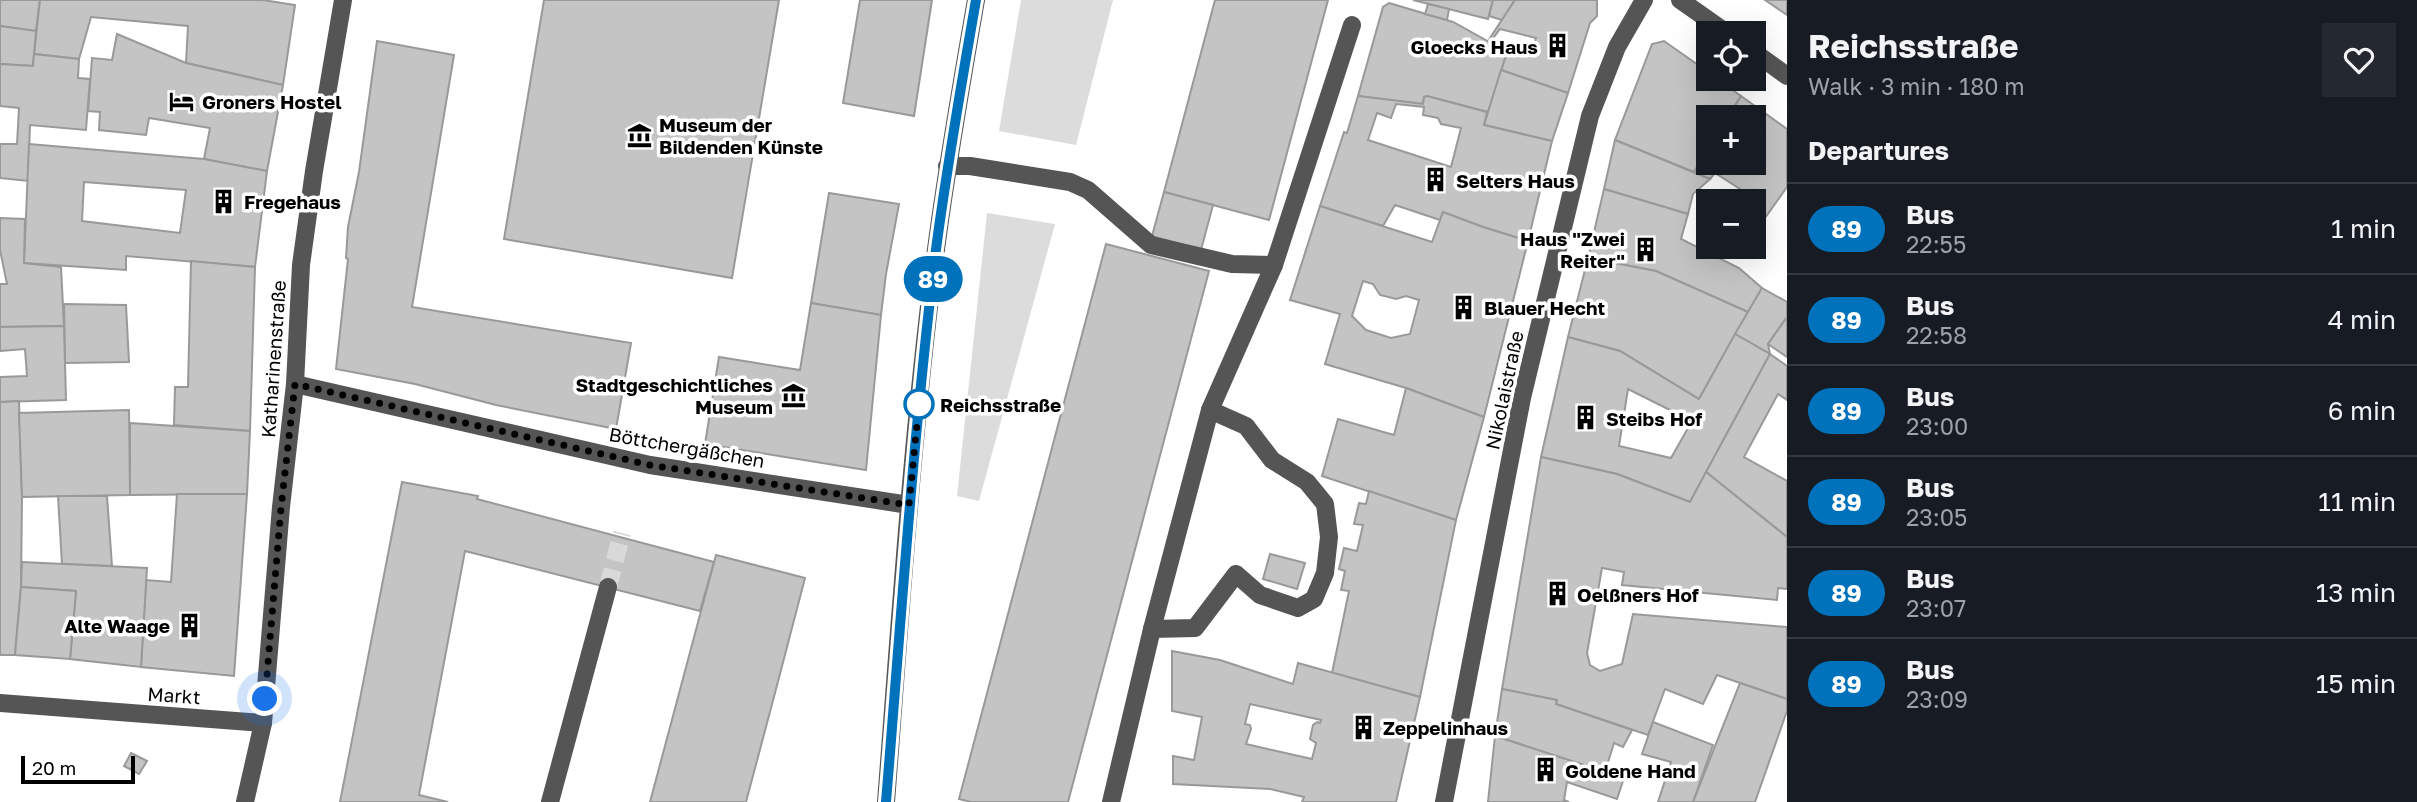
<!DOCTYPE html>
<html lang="en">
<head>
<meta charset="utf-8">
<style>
  :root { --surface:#171b24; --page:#242831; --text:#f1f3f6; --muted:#9ea1a6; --line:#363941 }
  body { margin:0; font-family:"Golos Text",sans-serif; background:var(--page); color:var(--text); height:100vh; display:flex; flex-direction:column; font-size:26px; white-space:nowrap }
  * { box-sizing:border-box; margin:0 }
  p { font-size:23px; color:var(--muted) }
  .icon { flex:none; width:38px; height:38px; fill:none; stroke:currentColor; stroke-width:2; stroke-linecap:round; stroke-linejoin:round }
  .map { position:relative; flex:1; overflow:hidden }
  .panel { display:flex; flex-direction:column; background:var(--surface); width:630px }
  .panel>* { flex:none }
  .badge { padding:0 14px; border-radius:23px; font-size:24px; line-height:46px }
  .controls { position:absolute; left:1696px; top:21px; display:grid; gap:14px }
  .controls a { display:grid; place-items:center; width:70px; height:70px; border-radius:0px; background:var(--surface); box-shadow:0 7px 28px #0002; font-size:35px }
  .scale { position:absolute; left:21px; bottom:18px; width:114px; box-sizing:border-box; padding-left:7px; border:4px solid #000; border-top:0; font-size:19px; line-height:24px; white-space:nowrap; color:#000; -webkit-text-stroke:5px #fff; paint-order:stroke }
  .you { position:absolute; width:35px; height:35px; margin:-18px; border:5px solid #fff; border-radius:50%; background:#1a73e8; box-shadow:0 0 0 10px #1a73e833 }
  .map>.badge { position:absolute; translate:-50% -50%; box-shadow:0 0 0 4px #fff }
  h2 { padding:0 21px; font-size:26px; line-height:63px }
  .round { display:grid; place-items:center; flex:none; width:74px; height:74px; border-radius:0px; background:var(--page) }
  .headline { display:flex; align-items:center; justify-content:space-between; height:119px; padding:0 21px }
  h1 { font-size:33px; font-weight:700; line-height:52px }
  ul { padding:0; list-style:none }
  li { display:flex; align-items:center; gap:21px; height:91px; padding:0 21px; border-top:2px solid var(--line) }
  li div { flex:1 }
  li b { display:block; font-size:26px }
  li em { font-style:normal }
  li .badge { min-width:77px; font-weight:700; text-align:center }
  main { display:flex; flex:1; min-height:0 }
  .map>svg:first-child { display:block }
</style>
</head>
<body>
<main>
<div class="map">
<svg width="1787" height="802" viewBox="0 0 1787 802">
  <rect width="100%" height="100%" fill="#fff"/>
  <g fill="#dcdcdc">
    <polygon points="1021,0 1113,0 1076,145 999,131"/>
    <polygon points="987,213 1055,224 979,501 957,496"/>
  </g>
  <g fill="#c4c4c4" stroke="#999" stroke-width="2" fill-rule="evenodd">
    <polygon points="0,0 40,0 36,31 0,26"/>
    <polygon points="40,0 263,0 295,5 283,85 186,63 188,26 91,17 79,59 34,54"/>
    <polygon points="544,0 779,0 732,278 504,239"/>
    <polygon points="860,0 932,0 914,116 843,103"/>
    <polygon points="1215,0 1328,0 1269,220 1164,192"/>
    <polygon points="1413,0 1493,0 1488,19"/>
    <polygon points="1493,0 1515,0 1502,20 1489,16"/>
    <path d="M1515,0H1597V16L1590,23L1568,93L1501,70L1507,52L1488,41ZM1500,29L1536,38L1530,55L1520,51H1510L1494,42L1492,40Z"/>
    <polygon points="1765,0 1787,0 1787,15"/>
    <polygon points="1389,3 1453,22 1507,52 1488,112 1427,96 1424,97 1423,104 1358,96 1383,7"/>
    <polygon points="1428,4 1449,9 1447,20 1425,14"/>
    <polygon points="0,26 36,31 33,66 0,64"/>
    <polygon points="117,34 186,63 283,85 267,171 204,159 210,128 149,118 146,135 99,130 100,112 88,111 92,58 112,60"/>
    <polygon points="377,41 454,55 412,307 631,343 616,429 496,405 415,384 336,369 348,259 346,258 348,227 359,172"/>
    <polygon points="1664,41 1708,72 1708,79 1717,79 1741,96 1728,117 1708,117 1708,149 1694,172 1615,140 1652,44"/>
    <polygon points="34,54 79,59 78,78 90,79 86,130 30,125 28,181 0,178 0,144 17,144 19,108 0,106 0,64 33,66"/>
    <polygon points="1501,70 1568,93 1552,141 1484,125"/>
    <path d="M1358,96L1423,104L1424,97L1427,96L1487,112L1484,125L1552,141L1528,241L1483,227L1443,212L1440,220L1395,205L1383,226L1320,206L1344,132L1347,133ZM1396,104L1424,107L1423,115L1438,118L1441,124L1461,128L1451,167L1368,140L1377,113L1391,118Z"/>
    <polygon points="1741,96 1787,129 1787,187 1765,218 1754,209 1754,201 1743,201 1736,196 1740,189 1715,173 1710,179 1694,172 1708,149 1708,163 1754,163 1754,117 1728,117"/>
    <polygon points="1615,140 1710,179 1693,194 1688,214 1604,189"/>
    <path d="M29,144L204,159L267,171L255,267L126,256V270L24,263ZM84,182L186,190L180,233L82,221Z"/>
    <polygon points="1604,189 1688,214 1681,239 1739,268 1762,288 1748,312 1656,271 1588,258"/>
    <polygon points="1164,192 1213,205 1201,250 1152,236"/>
    <polygon points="829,193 899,204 886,274 881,315 811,303"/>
    <path d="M1320,206L1432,242L1443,212L1483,227L1528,241L1484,417L1406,388L1325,364L1340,314L1290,300ZM1363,281L1373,284L1380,295L1396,299L1406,296L1419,300L1410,334L1391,338L1366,330L1352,316Z"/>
    <polygon points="0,218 25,219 24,263 61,267 64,326 0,327 0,284 7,284 0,250"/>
    <polygon points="1106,244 1209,271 1068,802 971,802 959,799"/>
    <polygon points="1588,258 1656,271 1748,312 1699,399 1620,351 1568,337"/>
    <polygon points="191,261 255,267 250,431 174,425 175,387 188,387"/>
    <polygon points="1762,288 1787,302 1787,317 1768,344 1770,354 1735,334"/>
    <polygon points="811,303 881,315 866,470 705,444 719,357 800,370"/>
    <polygon points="64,304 126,305 129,362 65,363"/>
    <polygon points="1787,317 1787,357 1768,344"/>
    <polygon points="64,326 66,400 0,402 0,377 27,376 25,349 0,351 0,327"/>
    <path d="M1735,334L1770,354L1690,502L1617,474L1541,457L1568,337L1620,351L1699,399ZM1628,389L1692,421L1671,458L1619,446Z"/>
    <polygon points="1770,354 1787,366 1787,400 1778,394 1744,457 1787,481 1787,537 1706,472"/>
    <polygon points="1406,388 1484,417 1456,520 1322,476 1338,419 1394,435"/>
    <polygon points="19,401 22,497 21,587 15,655 0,655 0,402"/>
    <polygon points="129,410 130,495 22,497 19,413"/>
    <polygon points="130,423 250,431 247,494 130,495"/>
    <polygon points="1541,457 1617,474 1690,502 1706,472 1787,537 1787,589 1778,588 1777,600 1622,585 1624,572 1602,568 1587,653 1590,665 1600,671 1622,664 1633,614 1787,627 1787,699 1717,675 1703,704 1665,689 1648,735 1556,704 1557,700 1502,689"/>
    <polygon points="402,482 478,496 477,499 714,562 700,611 465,551 419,795 448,802 340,802"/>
    <polygon points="1369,491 1456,520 1420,697 1332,673 1349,591 1341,590 1345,571 1339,569 1344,548 1357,551 1363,525 1354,524 1359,503 1366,504"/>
    <polygon points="177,494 247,494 234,676 141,667 146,580 171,582"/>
    <polygon points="58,496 107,496 112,566 62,564"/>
    <polygon points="1270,554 1305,563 1297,589 1263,579"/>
    <polygon points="716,555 805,578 775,693 746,802 650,802"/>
    <polygon points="22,562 147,568 141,667 70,659 76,591 21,587"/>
    <polygon points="21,587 76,591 70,659 15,655"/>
    <path d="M1172,651L1220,660L1293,684L1298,663L1420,697L1396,802H1302L1304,797L1270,789L1173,784V756L1194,760L1202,717L1172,711ZM1250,704L1321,720L1320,723L1317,722L1313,725L1310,739L1316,743L1312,759L1246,744L1251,729L1250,725L1245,724Z"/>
    <polygon points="1740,683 1787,699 1787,711 1755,802 1693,802"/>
    <polygon points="1502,689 1557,700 1556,704 1632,730 1623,747 1614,743 1605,772 1495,736"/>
    <polygon points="1653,722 1713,745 1693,802 1658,802 1671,762 1642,754"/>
    <polygon points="1495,736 1624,778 1617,799 1567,782 1564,800 1569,802 1488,802"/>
    <polygon points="131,753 147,761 139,774 124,766"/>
  </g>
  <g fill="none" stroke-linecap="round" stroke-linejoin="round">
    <polyline stroke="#d9d9d9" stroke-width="18" stroke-dasharray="18 9" stroke-linecap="butt" points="608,587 622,533"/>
    <g stroke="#555" stroke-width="18">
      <polyline points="1680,0 1727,33"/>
      <polyline points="1754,52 1787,76"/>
      <polyline points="947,166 970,166 1070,182 1088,190 1151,245 1232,264 1274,265"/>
      <polyline points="295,384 650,465 909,505"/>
      <polyline points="1152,629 1195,628 1236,574 1260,595 1298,608 1314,599 1325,573 1329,537 1325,504 1307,482 1272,460 1246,426 1210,410"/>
      <polyline points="0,703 263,723"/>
      <polyline points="245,802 263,723 281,507 295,384 301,265 314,171 343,0"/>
      <polyline points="550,802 608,587"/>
      <path d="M886,802C900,620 912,438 935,257C946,171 961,86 976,0"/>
      <polyline points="1111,802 1152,629 1210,410 1274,265 1352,25"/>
      <polyline points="1444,802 1522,398 1590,116 1617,47 1644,0"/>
    </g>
  </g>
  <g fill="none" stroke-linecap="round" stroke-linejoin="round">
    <defs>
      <path id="line" d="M886,802C901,620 913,438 935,257C946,171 961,86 976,0"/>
    </defs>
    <use href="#line" stroke="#fff" stroke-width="16"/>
    <use href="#line" stroke="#0072bc" stroke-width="10"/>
    <polyline stroke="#000" stroke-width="7" stroke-dasharray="0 12.6" points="265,699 281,508 295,384 650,465 909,505 919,404"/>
  </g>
  <defs>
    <symbol id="building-bare" viewBox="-9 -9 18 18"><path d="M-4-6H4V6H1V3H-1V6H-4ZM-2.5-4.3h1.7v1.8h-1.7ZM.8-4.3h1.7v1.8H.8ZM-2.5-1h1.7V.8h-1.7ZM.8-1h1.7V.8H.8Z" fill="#000" stroke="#fff" stroke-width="2.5" paint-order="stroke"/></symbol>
    <symbol id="hotel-bare" viewBox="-9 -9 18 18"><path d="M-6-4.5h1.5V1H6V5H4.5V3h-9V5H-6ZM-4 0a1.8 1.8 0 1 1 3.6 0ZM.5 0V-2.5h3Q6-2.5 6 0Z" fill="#000" stroke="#fff" stroke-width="2.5" paint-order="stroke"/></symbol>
    <symbol id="museum-bare" viewBox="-9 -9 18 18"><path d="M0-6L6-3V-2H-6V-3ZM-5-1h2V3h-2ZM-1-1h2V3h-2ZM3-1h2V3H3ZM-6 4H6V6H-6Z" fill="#000" stroke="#fff" stroke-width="2.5" paint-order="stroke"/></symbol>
  </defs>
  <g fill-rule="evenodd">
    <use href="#building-bare" x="1540" y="28" width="35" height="35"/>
    <use href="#hotel-bare" x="164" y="84" width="35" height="35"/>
    <use href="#museum-bare" x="622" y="118" width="35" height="35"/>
    <use href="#building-bare" x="1418" y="162" width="35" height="35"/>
    <use href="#building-bare" x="206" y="184" width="35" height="35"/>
    <use href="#building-bare" x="1628" y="232" width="35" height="35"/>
    <use href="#building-bare" x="1446" y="290" width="35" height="35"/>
    <use href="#museum-bare" x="776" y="378" width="35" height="35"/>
    <use href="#building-bare" x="1568" y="400" width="35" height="35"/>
    <use href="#building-bare" x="1540" y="576" width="35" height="35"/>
    <use href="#building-bare" x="172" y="608" width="35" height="35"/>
    <use href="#building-bare" x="1346" y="710" width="35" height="35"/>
    <use href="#building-bare" x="1528" y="752" width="35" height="35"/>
  </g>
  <circle fill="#fff" stroke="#0072bc" stroke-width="3.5" cx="919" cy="404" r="14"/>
  <g text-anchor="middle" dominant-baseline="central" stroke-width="7" stroke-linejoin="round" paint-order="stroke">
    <g font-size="19" font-weight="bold" fill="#000" stroke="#fff" text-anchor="start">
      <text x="1538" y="46" text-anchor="end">Gloecks Haus</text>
      <text x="202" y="101">Groners Hostel</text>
      <text x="659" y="124">Museum der<tspan x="659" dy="22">Bildenden Künste</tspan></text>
      <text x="1456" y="180">Selters Haus</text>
      <text x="244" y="201">Fregehaus</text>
      <text x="1625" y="238" text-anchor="end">Haus "Zwei<tspan x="1625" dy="22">Reiter"</tspan></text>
      <text x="1484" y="307">Blauer Hecht</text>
      <text x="773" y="384" text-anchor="end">Stadtgeschichtliches<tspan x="773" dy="22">Museum</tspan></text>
      <text x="1606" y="418">Steibs Hof</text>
      <text x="1577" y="594">Oelßners Hof</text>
      <text x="170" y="625" text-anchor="end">Alte Waage</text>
      <text x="1383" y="727">Zeppelinhaus</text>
      <text x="1565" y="770">Goldene Hand</text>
    </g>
    <g font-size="19" fill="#000" stroke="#fff">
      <text transform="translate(273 359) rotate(-86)">Katharinenstraße</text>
      <text transform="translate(1504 390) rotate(-78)">Nikolaistraße</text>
      <text transform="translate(687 447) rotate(10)">Böttchergäßchen</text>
      <text transform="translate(174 695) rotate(4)">Markt</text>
    </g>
    <g font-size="19" font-weight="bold" fill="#000" stroke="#fff" text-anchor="start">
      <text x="940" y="404">Reichsstraße</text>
    </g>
  </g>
</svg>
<div class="controls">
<a><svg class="icon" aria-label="locate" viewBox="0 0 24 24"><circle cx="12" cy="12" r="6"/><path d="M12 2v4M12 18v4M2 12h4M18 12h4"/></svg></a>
<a>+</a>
<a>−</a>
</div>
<div class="scale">20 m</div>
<div class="you" style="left:265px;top:699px"></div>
<b class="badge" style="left:933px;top:279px;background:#0072bc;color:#fff">89</b>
</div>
<section class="panel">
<div class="headline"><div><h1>Reichsstraße</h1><p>Walk · 3 min · 180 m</p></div><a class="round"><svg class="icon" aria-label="heart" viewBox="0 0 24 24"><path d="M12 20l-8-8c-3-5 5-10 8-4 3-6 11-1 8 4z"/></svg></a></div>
<h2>Departures</h2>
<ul>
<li><span class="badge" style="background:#0072bc;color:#fff">89</span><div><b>Bus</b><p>22:55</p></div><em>1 min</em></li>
<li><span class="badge" style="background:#0072bc;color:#fff">89</span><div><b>Bus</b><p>22:58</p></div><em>4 min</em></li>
<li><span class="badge" style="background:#0072bc;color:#fff">89</span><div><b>Bus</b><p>23:00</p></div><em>6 min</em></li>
<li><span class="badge" style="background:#0072bc;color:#fff">89</span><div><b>Bus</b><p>23:05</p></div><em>11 min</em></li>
<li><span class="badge" style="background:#0072bc;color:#fff">89</span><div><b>Bus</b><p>23:07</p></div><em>13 min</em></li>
<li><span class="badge" style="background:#0072bc;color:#fff">89</span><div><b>Bus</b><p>23:09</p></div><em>15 min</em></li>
</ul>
</section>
</main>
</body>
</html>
